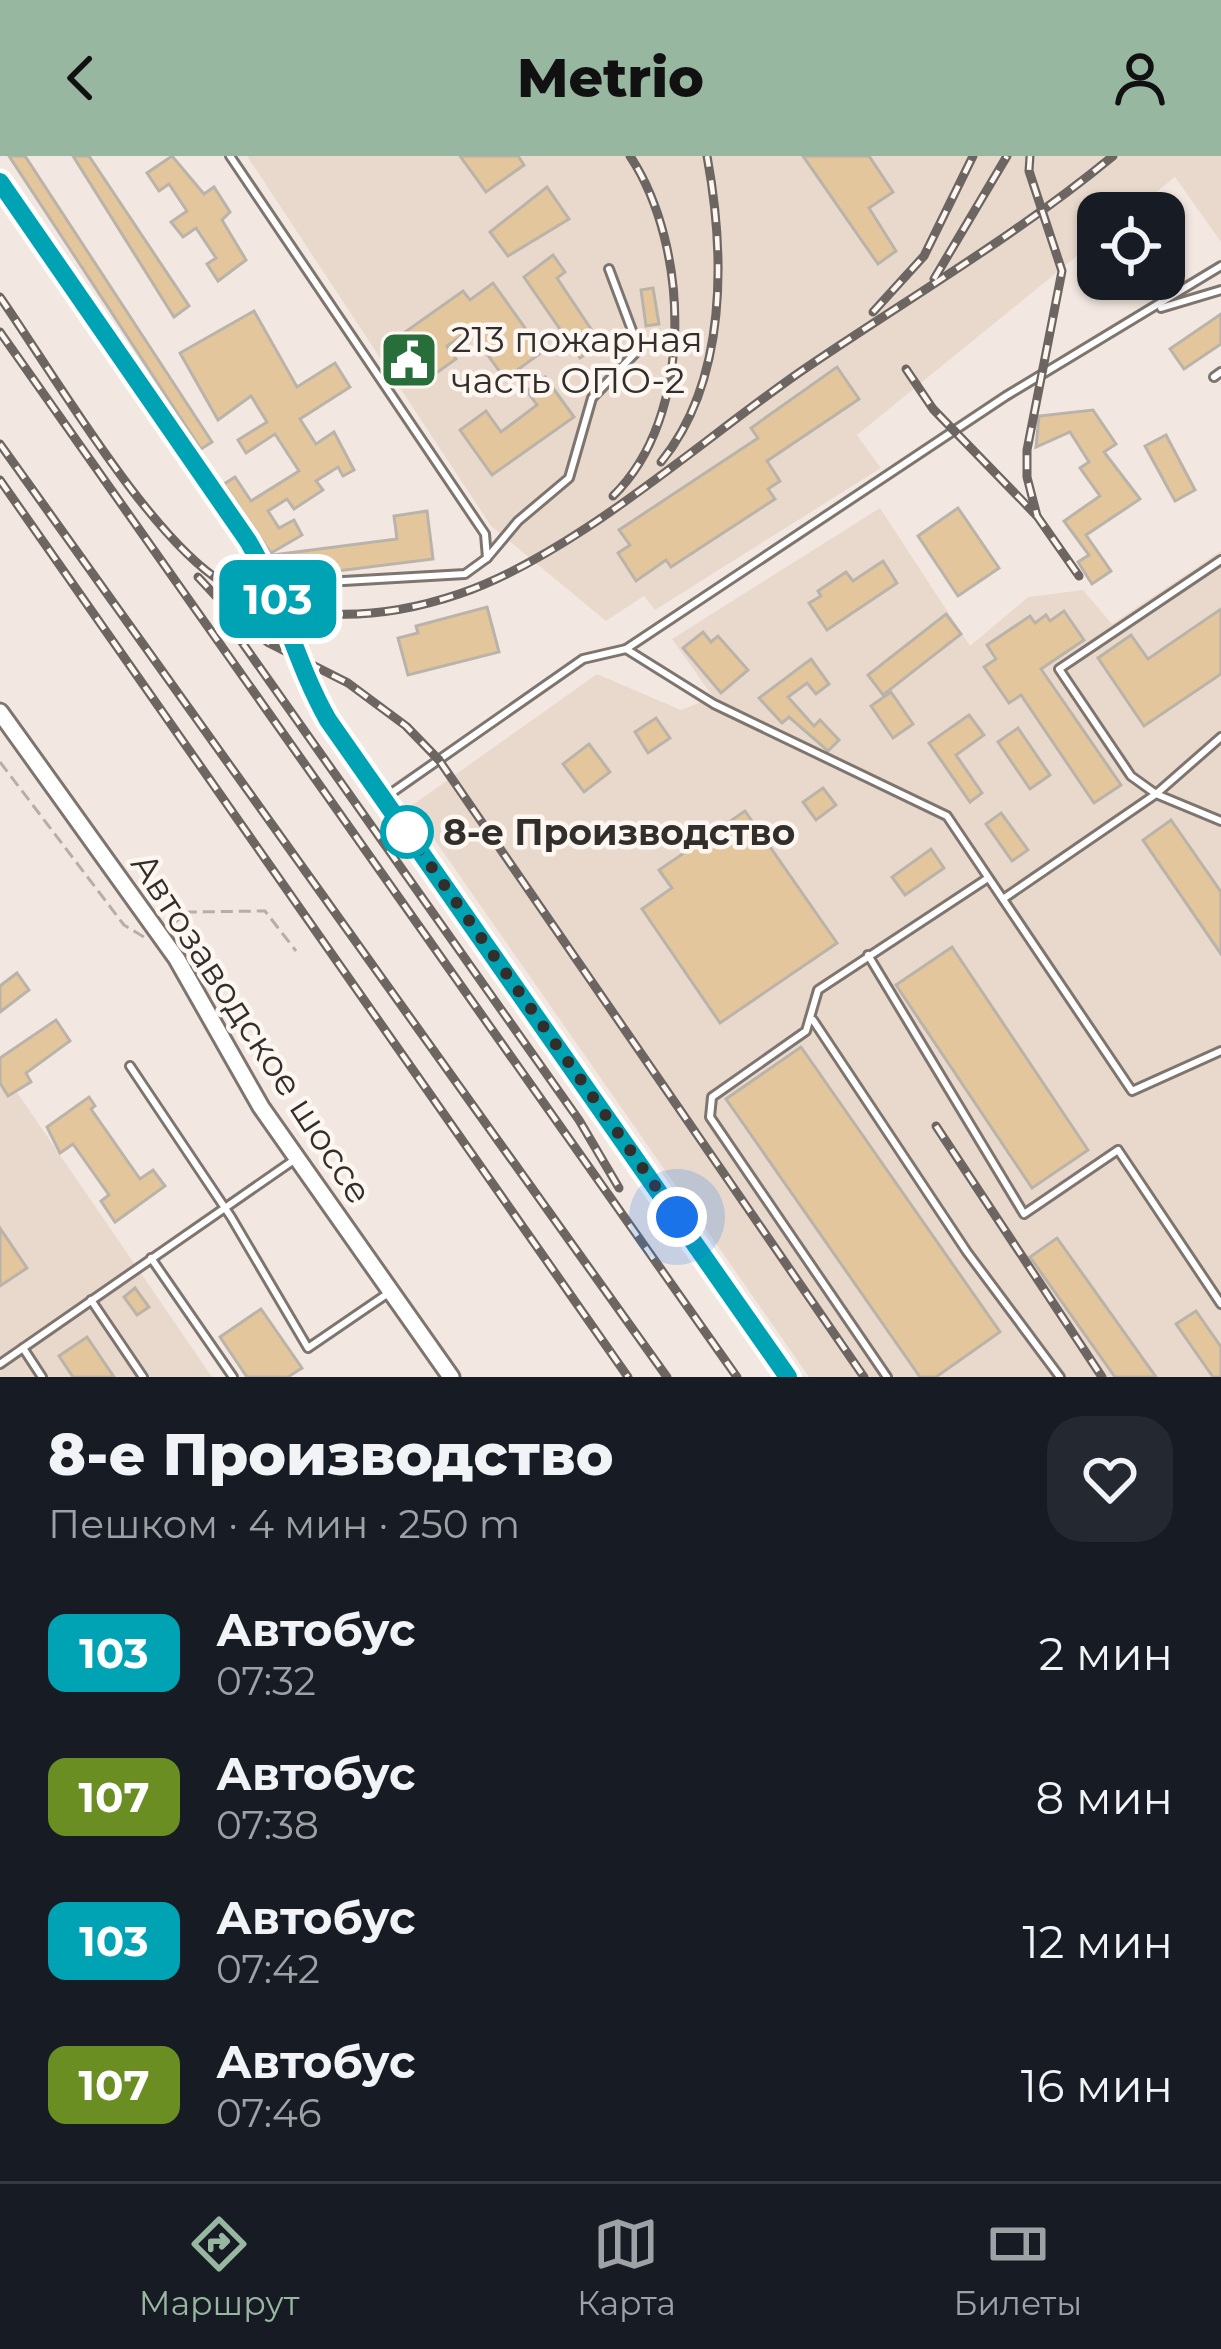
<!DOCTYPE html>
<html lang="ru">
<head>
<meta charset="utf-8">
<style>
  :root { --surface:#171b24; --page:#242831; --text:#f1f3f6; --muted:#9ea1a6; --line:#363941; --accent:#97b7a1 }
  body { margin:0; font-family:Montserrat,sans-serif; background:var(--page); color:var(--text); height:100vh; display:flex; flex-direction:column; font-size:45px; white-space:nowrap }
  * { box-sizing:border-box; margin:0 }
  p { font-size:39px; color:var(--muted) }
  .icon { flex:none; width:66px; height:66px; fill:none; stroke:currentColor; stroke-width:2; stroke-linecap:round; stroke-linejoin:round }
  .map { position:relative; height:1221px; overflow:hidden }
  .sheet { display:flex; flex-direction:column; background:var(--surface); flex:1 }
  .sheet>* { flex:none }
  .badge { padding:0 24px; border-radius:18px; font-size:42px; line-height:78px }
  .controls { position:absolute; left:1077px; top:36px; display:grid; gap:24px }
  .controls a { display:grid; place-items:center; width:108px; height:108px; border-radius:24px; background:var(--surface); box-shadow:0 3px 9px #0004; font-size:60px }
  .you { position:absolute; width:60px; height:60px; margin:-30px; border:9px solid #fff; border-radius:50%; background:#1a73e8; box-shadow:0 0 0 18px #1a73e833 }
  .map>.badge { position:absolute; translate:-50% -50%; box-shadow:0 0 0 6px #fff }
  .round { display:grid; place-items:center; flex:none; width:126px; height:126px; border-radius:36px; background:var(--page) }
  .summary { display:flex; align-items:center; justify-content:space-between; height:204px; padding:0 48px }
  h1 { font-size:57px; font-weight:800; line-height:90px }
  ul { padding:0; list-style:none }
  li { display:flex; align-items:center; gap:36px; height:144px; padding:0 48px }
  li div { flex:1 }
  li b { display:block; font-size:45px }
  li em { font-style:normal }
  li .badge { min-width:132px; font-weight:700; text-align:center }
  header { display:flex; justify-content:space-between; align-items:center; height:156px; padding:0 48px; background:var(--accent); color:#111; font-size:54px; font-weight:800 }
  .tabs { display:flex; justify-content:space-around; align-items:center; height:168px; border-top:3px solid var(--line); background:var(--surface); font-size:33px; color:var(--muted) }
  .tabs a { display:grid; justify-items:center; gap:6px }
  .tabs .current { color:var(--accent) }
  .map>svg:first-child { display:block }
</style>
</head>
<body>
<header><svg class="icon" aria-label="back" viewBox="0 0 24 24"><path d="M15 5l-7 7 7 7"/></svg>Metrio<svg class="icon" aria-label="person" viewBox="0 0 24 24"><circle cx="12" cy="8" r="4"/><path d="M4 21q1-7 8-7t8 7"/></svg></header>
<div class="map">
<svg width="1221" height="1221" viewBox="0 0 1221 1221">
  <rect width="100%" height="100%" fill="#f3e8e1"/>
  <g fill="#e9d9cd">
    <polygon points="247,0 1221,0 1221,86 1175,21 1130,57 1098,57 1098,83 857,279 881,312 655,454 644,440 606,465 491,370"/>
    <polygon points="880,352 970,490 1028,441 1083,434 1112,468 1221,395 1221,1221 809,1221 411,650 597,518 681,554 713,541 672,483"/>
    <polygon points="0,912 14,932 212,1221 0,1221"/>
  </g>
  <g fill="#e4c69d" stroke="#bab3aa" stroke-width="3">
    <polygon points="9,0 25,0 212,286 201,293"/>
    <polygon points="73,0 89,0 189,150 174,161"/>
    <polygon points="172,0 204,38 214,31 230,56 222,64 246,104 218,125 207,108 216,102 196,72 183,81 171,66 187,55 169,28 159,35 147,17"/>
    <polygon points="460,0 518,0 524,9 486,36"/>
    <polygon points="803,0 869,0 893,36 869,52 896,95 878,108"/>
    <polygon points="547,31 569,63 508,100 490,76"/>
    <polygon points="553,99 565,116 557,122 601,188 580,202 524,121"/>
    <polygon points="493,127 542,196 505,223 474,180 468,184 464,178 447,190 456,203 428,223 398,181 463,135 470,144"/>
    <polygon points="653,132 659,168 646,170 641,134"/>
    <polygon points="254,155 297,231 335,207 350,231 300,263 316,288 334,276 354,314 343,320 338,311 316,325 323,334 294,353 287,343 268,355 279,372 294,364 302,379 271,397 224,328 235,321 251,345 299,315 275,278 246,297 238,284 267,266 251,240 218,264 180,197"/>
    <polygon points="1221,158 1221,188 1184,213 1170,193"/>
    <polygon points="837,211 859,243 767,305 780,325 768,333 775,343 671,411 666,404 636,425 618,397 630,389 619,374 758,282 751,272"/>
    <polygon points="545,221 574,261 492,319 460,274 486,255 501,276 537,249 527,235"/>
    <polygon points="1093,254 1116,288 1104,296 1140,343 1086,379 1111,415 1092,428 1078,406 1089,399 1064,365 1100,340 1080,312 1089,306 1070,276 1036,291 1039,260"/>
    <polygon points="1166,279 1195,334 1175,345 1145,290"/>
    <polygon points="958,352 999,412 958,440 918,380"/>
    <polygon points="427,355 433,403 290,421 273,399 397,383 394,360"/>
    <polygon points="883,405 897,427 827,474 809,447 821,440 818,435 846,416 853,425"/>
    <polygon points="487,451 499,496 408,519 398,482 418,477 416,470"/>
    <polygon points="1221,453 1221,518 1144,570 1098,502 1131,479 1148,503"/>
    <polygon points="1064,455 1084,484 1041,513 1121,629 1094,647 1021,539 1009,547 984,511 996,503 987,489 1030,460 1035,467 1046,459 1050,465"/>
    <polygon points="946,458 961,478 883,539 868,519"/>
    <polygon points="703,476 711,486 718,480 748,514 721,537 683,492"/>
    <polygon points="811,503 829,528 816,538 807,527 788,541 814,570 820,564 839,584 828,595 789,561 782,567 759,542"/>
    <polygon points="891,536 913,568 893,582 871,550"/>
    <polygon points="969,559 984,579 956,599 982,637 970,646 929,587"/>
    <polygon points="656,562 670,582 648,597 635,576"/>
    <polygon points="1018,572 1050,619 1030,633 998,586"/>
    <polygon points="589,588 610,616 584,636 563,608"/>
    <polygon points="823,632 836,649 816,664 803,646"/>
    <polygon points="745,655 837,787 720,867 642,753 672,732 659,714"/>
    <polygon points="1001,657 1028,694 1012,705 986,668"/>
    <polygon points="1171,664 1221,736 1221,798 1143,684"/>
    <polygon points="931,693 944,712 905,739 892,721"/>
    <polygon points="952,791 1088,994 1032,1032 896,829"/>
    <polygon points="17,817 29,834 0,856 0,830"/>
    <polygon points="56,864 70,885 26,917 31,926 8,940 0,927 0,902"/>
    <polygon points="801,891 1000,1176 936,1221 920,1221 726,943"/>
    <polygon points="89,941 95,950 91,953 140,1023 153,1014 165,1030 115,1066 101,1045 109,1039 73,988 60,997 47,971"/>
    <polygon points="0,1072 27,1112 0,1130"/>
    <polygon points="1057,1082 1156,1221 1115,1221 1030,1101"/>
    <polygon points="135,1132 149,1151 137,1159 124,1141"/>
    <polygon points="261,1153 302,1212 288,1221 247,1221 220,1181"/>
    <polygon points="1196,1155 1221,1191 1221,1221 1213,1221 1176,1168"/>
    <polygon points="87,1181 114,1221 73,1221 59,1200"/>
  </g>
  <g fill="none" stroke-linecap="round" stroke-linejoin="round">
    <defs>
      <g id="service">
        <polyline points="230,0 485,378 487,402 465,418 274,429"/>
        <polyline points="1161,152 1221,134"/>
        <polyline points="1214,221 1221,216"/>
        <polyline points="487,402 518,365 569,322 592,242 639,193 609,113"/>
        <polyline points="1221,404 1059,513 1131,620 1156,638 1221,665"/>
        <polyline points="626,493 1006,240 1221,110"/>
        <polyline points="387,640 583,503 626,493 714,548 947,660 1132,935 1221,895"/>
        <polyline points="1003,743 1156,638 1221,581"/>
        <polyline points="868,799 1024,1058 1118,994 1221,1148"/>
        <polyline points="813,864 967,1096 1060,1221"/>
        <polyline points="130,910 231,1061 308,1192 387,1138"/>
        <polyline points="151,1102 233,1221"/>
        <polyline points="91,1144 143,1221"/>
        <polyline points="23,1192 42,1221"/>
        <polyline points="0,1208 294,1004"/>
        <polyline points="887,1221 710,961 712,941 806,875 818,834 988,722"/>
      </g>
      <path id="tertiary" d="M0,26L248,385C282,442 295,506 329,564L788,1221"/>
      <polyline id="secondary" points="0,556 177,803 261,951 451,1221"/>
    </defs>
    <use href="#service" stroke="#7e756f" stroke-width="12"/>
    <use href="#tertiary" stroke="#7e756f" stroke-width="20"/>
    <use href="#secondary" stroke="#7e756f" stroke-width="21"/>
    <g stroke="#b7aea8" stroke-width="3" stroke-dasharray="12 6" stroke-linecap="butt">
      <polyline points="0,606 124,769 144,781"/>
      <polyline points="171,769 189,756 265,755 296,795"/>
    </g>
    <use href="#service" stroke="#fff" stroke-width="6"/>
    <use href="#tertiary" stroke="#fff" stroke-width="14"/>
    <use href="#secondary" stroke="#fff" stroke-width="15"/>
    <defs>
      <g id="rail">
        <polyline points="1030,0 1029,15 1062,115 1027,294 1027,321 1037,360"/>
        <polyline points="934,123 1007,0"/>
        <path d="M0,141C53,217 148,380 222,426C294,470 382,464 459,438C574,399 699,286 800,216C905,144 1015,81 1113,0"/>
        <polyline points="873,156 924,100 973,0"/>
        <polyline points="0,176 737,1221"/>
        <polyline points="906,213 933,253 1037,360 1079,420"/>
        <polyline points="0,288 667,1221"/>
        <path d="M661,306C728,224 725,98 707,0"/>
        <polyline points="0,324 628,1221"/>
        <path d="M613,340C695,260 690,91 630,0"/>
        <polyline points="198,421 239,465 269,487 348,527 406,570 439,604 864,1221"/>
        <polyline points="227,465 579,964 619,1032"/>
        <polyline points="936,970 1102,1221"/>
      </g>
    </defs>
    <use href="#rail" stroke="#6c6561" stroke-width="9"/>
    <use href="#rail" stroke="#fef6f0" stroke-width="4.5" stroke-dasharray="14" stroke-linecap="butt"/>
  </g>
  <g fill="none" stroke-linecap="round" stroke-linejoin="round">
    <defs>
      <path id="line" d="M0,26L248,385C282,442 295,506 328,564L788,1221"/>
    </defs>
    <use href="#line" stroke="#fff" stroke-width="27"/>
    <use href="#line" stroke="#00a3b4" stroke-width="18"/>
    <polyline stroke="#322e2b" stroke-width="12" stroke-dasharray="0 21.6" points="407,676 677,1061"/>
  </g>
  <defs>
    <symbol id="civic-square" viewBox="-11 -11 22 22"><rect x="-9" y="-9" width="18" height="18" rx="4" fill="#286e3a" stroke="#fef6f0"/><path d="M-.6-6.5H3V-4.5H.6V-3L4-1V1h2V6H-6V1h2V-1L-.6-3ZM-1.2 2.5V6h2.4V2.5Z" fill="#fff"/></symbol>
  </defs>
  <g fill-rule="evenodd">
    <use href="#civic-square" x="376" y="171" width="66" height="66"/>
  </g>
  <circle fill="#fff" stroke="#00a3b4" stroke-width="6" cx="407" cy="676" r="24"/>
  <g text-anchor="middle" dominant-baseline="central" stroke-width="9" stroke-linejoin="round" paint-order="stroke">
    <g font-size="36" fill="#322e2b" stroke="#fef6f0" text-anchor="start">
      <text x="451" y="183">213 пожарная<tspan x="451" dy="41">часть ОПО-2</tspan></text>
    </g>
    <g font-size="36" font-weight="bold" fill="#322e2b" stroke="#fef6f0" text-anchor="start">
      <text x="443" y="676">8-е Производство</text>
    </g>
    <g font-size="36" fill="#322e2b" stroke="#fef6f0">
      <text transform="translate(252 872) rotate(57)">Автозаводское шоссе</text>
    </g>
  </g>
</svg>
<div class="controls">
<a><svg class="icon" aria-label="locate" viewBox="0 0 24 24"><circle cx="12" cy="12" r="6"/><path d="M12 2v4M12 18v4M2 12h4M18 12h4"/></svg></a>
</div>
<div class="you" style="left:677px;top:1061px"></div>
<b class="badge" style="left:278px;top:443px;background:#00a3b4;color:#fff">103</b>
</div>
<section class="sheet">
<div class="summary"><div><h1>8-е Производство</h1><p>Пешком · 4 мин · 250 m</p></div><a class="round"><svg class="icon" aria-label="heart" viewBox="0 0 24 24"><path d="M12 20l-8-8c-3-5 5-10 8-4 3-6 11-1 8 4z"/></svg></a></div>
<ul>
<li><span class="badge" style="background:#00a3b4;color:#fff">103</span><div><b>Автобус</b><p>07:32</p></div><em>2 мин</em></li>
<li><span class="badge" style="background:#6b8e23;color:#fff">107</span><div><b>Автобус</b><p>07:38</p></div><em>8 мин</em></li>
<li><span class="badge" style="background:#00a3b4;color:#fff">103</span><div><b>Автобус</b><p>07:42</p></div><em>12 мин</em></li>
<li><span class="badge" style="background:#6b8e23;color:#fff">107</span><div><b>Автобус</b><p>07:46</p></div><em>16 мин</em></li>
</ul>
</section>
<nav class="tabs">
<a class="current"><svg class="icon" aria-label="directions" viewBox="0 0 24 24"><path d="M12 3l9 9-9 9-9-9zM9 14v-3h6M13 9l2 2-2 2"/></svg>Маршрут</a>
<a><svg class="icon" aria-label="map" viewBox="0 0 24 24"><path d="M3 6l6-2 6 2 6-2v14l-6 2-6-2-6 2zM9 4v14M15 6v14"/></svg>Карта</a>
<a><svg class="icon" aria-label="tickets" viewBox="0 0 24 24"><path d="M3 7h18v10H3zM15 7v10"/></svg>Билеты</a>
</nav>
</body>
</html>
